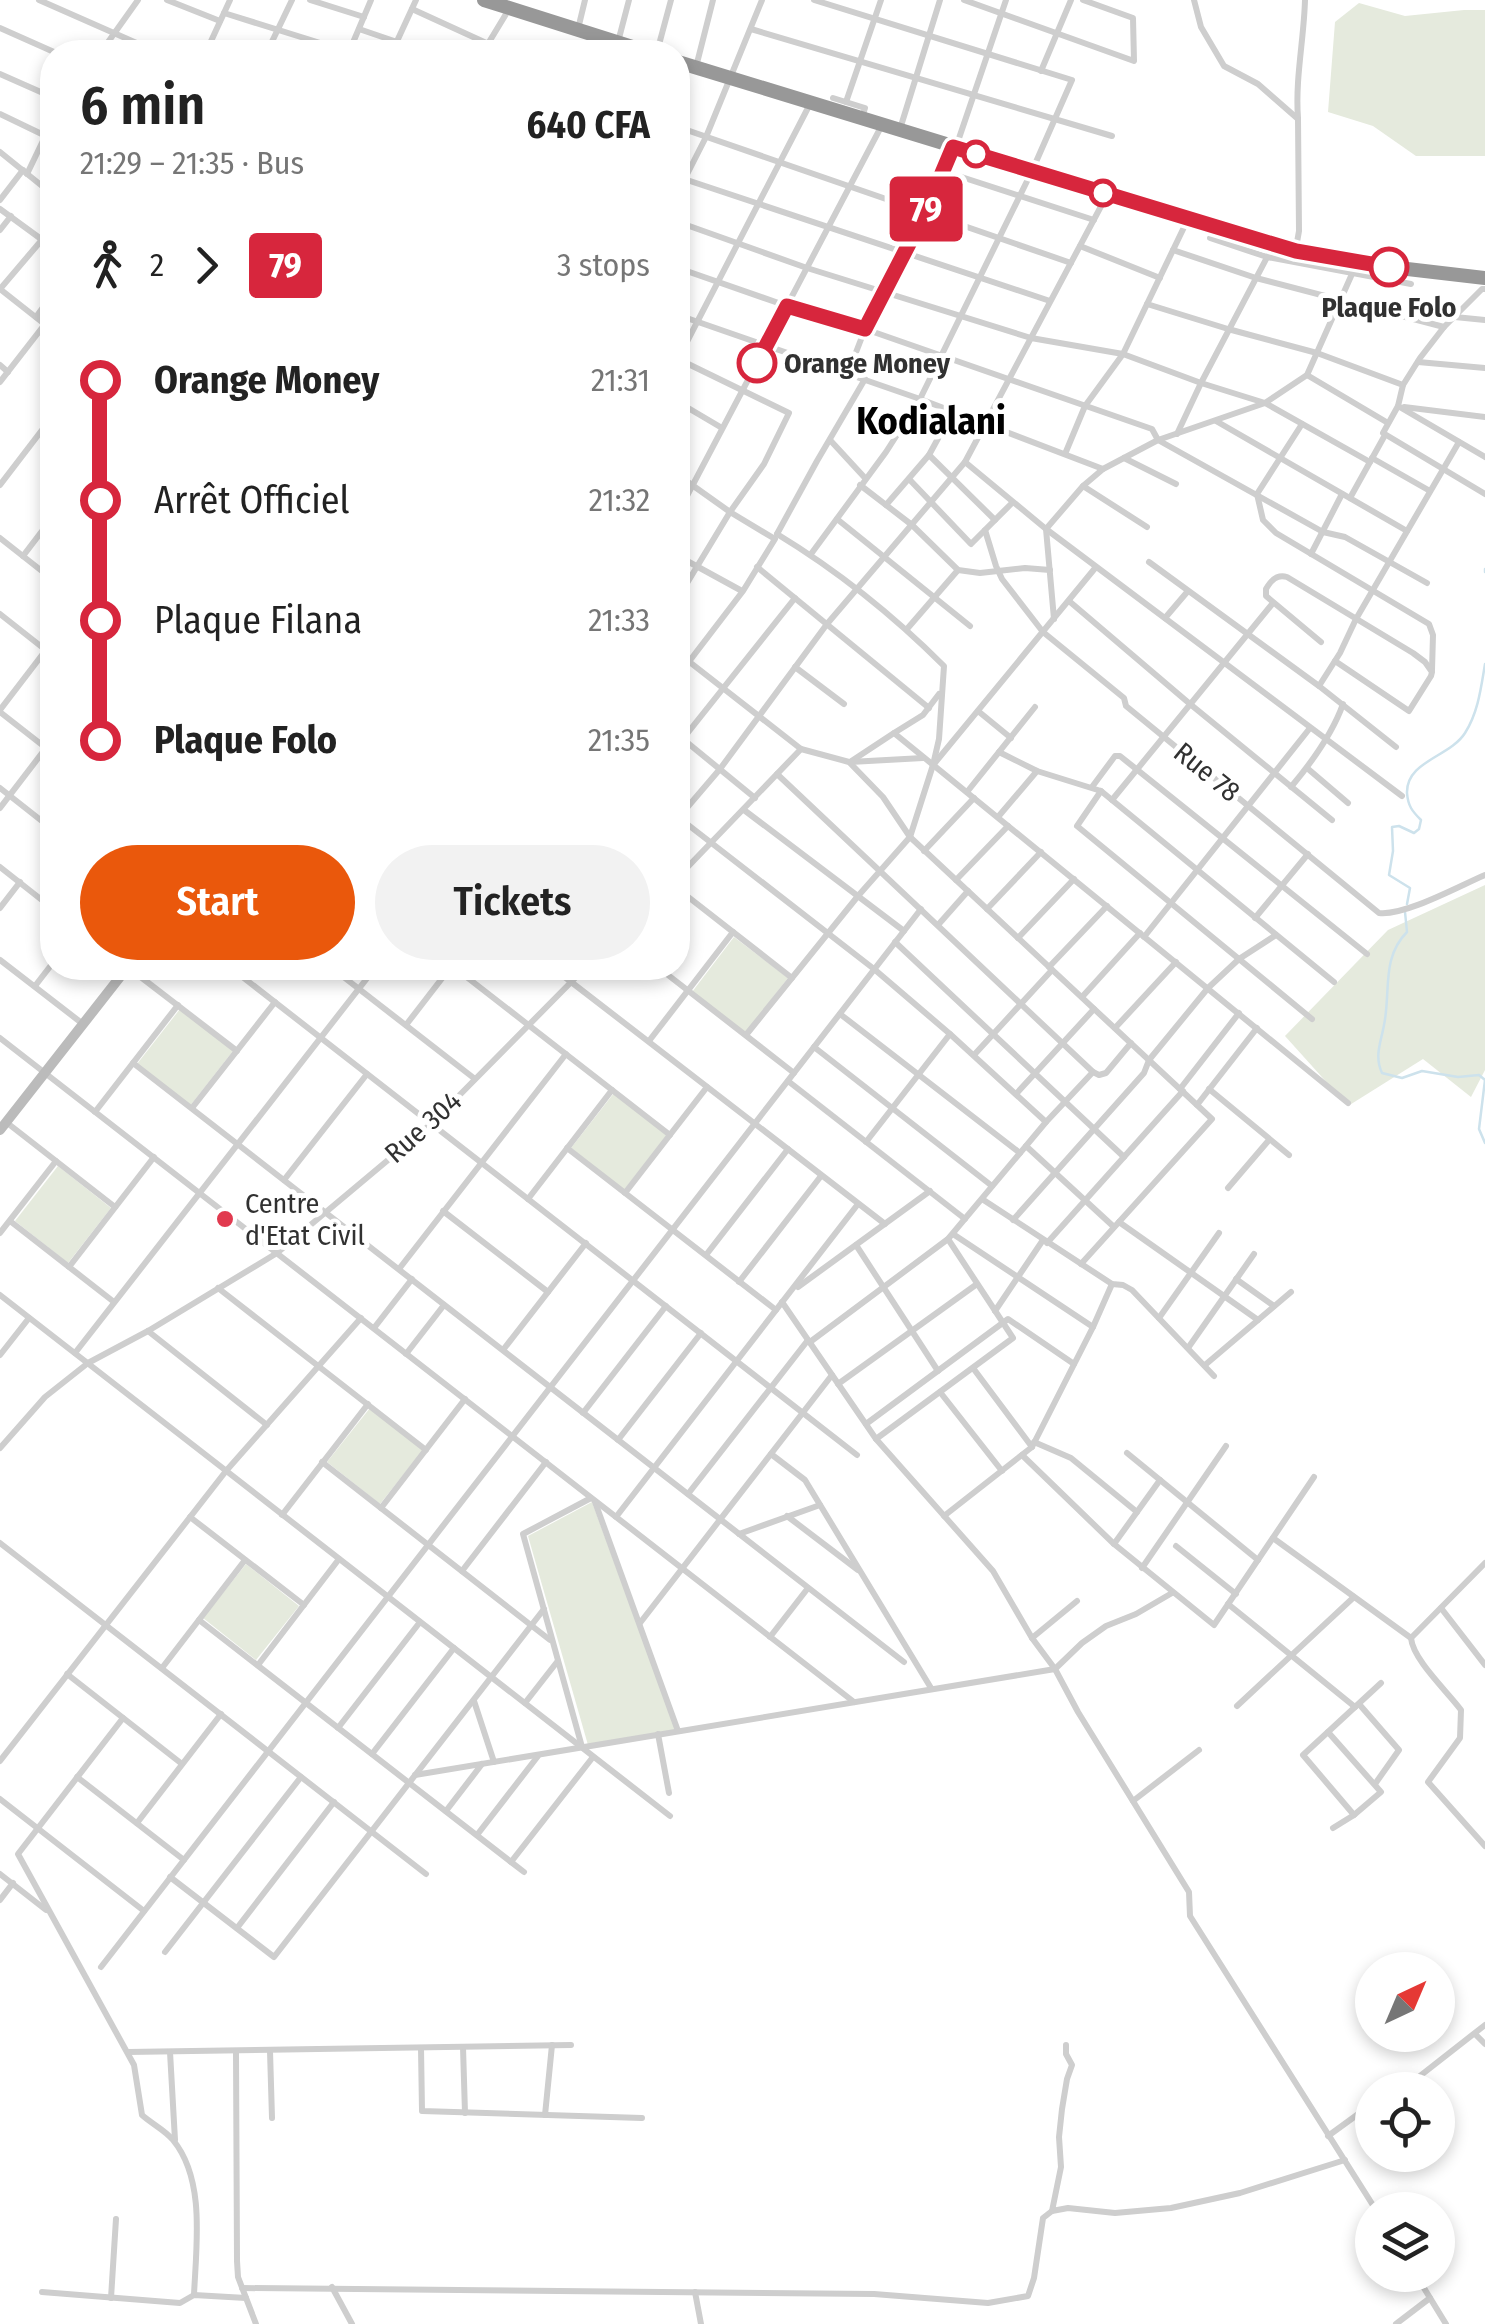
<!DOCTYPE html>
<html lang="en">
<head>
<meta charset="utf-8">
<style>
  :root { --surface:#fff; --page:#f2f2f2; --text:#222; --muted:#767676; --accent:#ea580c }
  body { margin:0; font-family:"Fira Sans Condensed",sans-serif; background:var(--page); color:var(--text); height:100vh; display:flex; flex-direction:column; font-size:38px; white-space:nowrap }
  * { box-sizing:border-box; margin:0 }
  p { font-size:32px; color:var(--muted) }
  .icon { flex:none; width:55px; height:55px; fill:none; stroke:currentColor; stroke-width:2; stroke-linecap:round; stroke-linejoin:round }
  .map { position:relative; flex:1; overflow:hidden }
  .drawer { position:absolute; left:40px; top:40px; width:650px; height:940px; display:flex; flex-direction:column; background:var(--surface); border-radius:40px; box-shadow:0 5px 15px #0003 }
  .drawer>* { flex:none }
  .badge { padding:0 20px; border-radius:8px; font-size:35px; line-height:65px }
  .needle { width:65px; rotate:44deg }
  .fabs { position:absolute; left:1355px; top:1952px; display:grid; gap:20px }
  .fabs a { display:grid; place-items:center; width:100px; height:100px; border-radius:50%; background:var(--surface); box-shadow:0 5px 15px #0003; font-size:50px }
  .map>.badge { position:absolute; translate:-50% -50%; box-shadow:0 0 0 5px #fff }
  .legs { display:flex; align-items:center; gap:15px; height:110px; padding:0 40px; font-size:32px }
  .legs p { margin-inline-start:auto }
  .overview { display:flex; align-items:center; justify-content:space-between; height:170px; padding:0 40px }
  h1 { font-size:55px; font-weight:600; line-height:75px }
  .cta { display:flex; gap:20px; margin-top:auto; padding:20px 40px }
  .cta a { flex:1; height:115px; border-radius:60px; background:var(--accent); color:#fff; font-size:40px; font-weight:600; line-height:115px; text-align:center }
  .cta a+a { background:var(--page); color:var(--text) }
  ul { padding:0 40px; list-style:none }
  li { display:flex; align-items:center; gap:35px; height:120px; font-size:38px }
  li i { display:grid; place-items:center; width:15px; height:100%; margin:0 12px; background:currentColor }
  li i::after { content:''; width:25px; height:25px; margin:-12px; border:8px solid; border-radius:50%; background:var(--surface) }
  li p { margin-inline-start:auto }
  li:first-child i { background:linear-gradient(#0000 50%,currentColor 0) }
  li:last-child i { background:linear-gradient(currentColor 50%,#0000 0) }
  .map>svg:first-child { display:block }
</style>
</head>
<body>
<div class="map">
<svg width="1485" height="2324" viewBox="0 0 1485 2324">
  <rect width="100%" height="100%" fill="#fff"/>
  <g fill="#e5eadd">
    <polygon points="1359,3 1405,16 1464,10 1485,10 1485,156 1416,156 1373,126 1328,112 1335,22"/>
    <polygon points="1485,885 1485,1070 1471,1097 1423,1059 1348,1106 1285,1036 1388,930"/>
    <polygon points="734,937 788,978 745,1033 692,992"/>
    <polygon points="180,1009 233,1051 190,1106 137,1064"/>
    <polygon points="614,1093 667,1135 624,1190 571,1148"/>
    <polygon points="58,1166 111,1208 68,1263 15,1221"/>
    <polygon points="370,1408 423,1450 380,1504 327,1462"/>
    <polygon points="592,1502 676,1730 588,1745 528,1536"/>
    <polygon points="246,1564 299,1606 256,1660 203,1618"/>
  </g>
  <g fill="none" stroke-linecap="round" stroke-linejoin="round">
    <g stroke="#cde2ec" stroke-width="2.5">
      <polyline points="1485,569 1485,572"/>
      <path d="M1407,904L1410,888L1389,875L1393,851L1392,827L1399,826L1414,833L1419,829L1421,820C1412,811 1408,806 1407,793C1406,761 1450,757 1465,733C1478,713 1481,688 1485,664"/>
      <path d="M1405,912L1407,932C1381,958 1391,992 1384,1025C1381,1042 1374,1056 1382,1073L1402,1078L1422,1071L1458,1077L1479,1075L1485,1080L1479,1129L1485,1143"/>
    </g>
    <g stroke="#cecece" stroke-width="6">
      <polyline points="39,0 157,52"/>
      <polyline points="167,0 220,21"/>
      <polyline points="310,0 364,17"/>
      <polyline points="964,0 1134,61 1133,18 1083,0"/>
      <polyline points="1194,0 1201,27 1224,66 1258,84 1298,119 1299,231 1296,248"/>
      <polyline points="412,9 506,52"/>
      <polyline points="224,13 349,52 371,0"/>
      <polyline points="0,28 54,52"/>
      <polyline points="359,29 397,42 417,52"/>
      <polyline points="578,29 585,0"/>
      <polyline points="751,29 1112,136"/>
      <polyline points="618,42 629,0"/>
      <polyline points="208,48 222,52"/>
      <polyline points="101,52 138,0"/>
      <polyline points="206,52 230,0"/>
      <polyline points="267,52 292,0"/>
      <polyline points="392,52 416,0"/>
      <polyline points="483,52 509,9"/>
      <polyline points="585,52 594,36"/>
      <polyline points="657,52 671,0"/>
      <polyline points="696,67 713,0"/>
      <polyline points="1041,71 1071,0"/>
      <polyline points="0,74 52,97"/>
      <polyline points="833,98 865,108 862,118"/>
      <polyline points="846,102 881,0"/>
      <polyline points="0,114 52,139"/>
      <path d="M1298,118C1295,79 1304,39 1305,0"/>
      <polyline points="678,127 1071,263"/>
      <polyline points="900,129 940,0"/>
      <polyline points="956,147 1006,0"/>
      <polyline points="0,152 52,194"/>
      <polyline points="943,171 1094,220"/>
      <polyline points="27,174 52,122"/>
      <polyline points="678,177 1050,301"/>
      <polyline points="678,192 706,137 762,0"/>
      <polyline points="0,200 23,170"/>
      <polyline points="0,209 52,247"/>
      <polyline points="678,222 807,268 1031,338 1123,354 1201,383 1265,403 1370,462"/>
      <polyline points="0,230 11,216"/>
      <polyline points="1210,238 1267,257 1411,284"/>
      <polyline points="1080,246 1160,278"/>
      <polyline points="1173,250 1256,278 1444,327"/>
      <polyline points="678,268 787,306 865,329 1152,429 1158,440 1323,532 1345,537 1427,583"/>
      <polyline points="0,289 52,228"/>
      <polyline points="0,289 52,330"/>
      <polyline points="1485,289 1482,289 1444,327 1420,358 1403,385 1398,406 1383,433 1485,494"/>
      <polyline points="1147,304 1228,329 1317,353 1403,385"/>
      <polyline points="678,315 920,399 1103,469"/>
      <polyline points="36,317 52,295"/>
      <polyline points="1455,317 1485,320"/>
      <polyline points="678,359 789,413 764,464 730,512 678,598"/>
      <polyline points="678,359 810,104"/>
      <polyline points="1418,362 1485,368"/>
      <polyline points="0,365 8,372"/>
      <polyline points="848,373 865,329 926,211 952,148"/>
      <polyline points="1307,375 1388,423"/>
      <polyline points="0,382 45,324"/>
      <polyline points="678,402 722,428"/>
      <polyline points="1398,406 1485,457"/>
      <polyline points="1404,407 1485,417"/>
      <polyline points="1216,421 1407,531"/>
      <polyline points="1302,424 1257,494 1263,520 1276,533 1429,624 1433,635 1432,670"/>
      <polyline points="1177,434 1201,383 1273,246"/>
      <polyline points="830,440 865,478"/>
      <polyline points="1065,454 1085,406 1123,354 1187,221"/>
      <polyline points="929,455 995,520"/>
      <polyline points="1124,458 1176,484"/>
      <polyline points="1372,458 1430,491"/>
      <polyline points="965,462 1046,529 1402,796"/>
      <polyline points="678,475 730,512 775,539 743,591 678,676"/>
      <polyline points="909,479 971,544 1012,503"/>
      <polyline points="0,485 52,417"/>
      <polyline points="860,485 912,525 958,570 980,573 1025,568 1050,570"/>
      <polyline points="1083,486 1147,527"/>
      <polyline points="1350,498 1385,435"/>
      <polyline points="886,505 929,455 953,411"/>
      <polyline points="678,513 882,125"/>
      <polyline points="837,519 970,626"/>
      <path d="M985,530L996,566L1002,579L1043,632L1124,698L1126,706L1379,913C1405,916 1459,886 1485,875"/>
      <polyline points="777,534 817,461 865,379"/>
      <polyline points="0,538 52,579"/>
      <polyline points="811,554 886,452 920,399 1032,171 1072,80 814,0"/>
      <polyline points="1311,554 1342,494"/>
      <polyline points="23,556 52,518"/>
      <polyline points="678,556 742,591"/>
      <polyline points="1149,562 1319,686 1396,747"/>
      <polyline points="757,567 929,708"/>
      <polyline points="1069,601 1190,704 1332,820"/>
      <polyline points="0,614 52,655"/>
      <polyline points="1165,618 1188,591"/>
      <polyline points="1054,619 1046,529 1083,486 1103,469 1158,440 1265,403 1307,375 1356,265"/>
      <polyline points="907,629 958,570"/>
      <path d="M1321,642L1266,596V589C1271,580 1277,574 1287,577L1413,653L1425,662L1432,672L1431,676L1409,711L1335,661"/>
      <polyline points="678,653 801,749 849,762 883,797 910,837 1212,1119 1081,1264"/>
      <polyline points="795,667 844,704"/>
      <polyline points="1319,686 1340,653 1356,619 1459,442"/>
      <polyline points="0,710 52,642"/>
      <polyline points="978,711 1011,738"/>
      <polyline points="0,712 46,748"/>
      <polyline points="894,733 923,715 939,694"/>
      <polyline points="678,735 755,798"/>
      <polyline points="678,745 795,598"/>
      <polyline points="999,752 1037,771 1101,791 1334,982"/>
      <polyline points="850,762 894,733 1348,1103"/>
      <polyline points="850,762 923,758"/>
      <polyline points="934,764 1096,567"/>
      <polyline points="1307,768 1348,803"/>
      <polyline points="777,774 1093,1072 1099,1075 1106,1073 1131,1043"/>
      <polyline points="1092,787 1115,756 1120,756 1367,954"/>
      <path d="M1291,787C1312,762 1332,735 1343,704"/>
      <polyline points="0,788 52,829"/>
      <polyline points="1101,791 1077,826 1312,1019"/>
      <polyline points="967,792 1035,707"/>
      <polyline points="1112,800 1273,603"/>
      <polyline points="0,808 52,740"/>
      <polyline points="744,810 904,931"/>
      <polyline points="678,817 874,969 950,1034 1046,1122"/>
      <polyline points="679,817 720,769 827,624 965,462 1107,195"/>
      <polyline points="998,817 1037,771"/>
      <polyline points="924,851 974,798"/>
      <polyline points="0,867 52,908"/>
      <polyline points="678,877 801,749"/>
      <polyline points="956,880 1008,826"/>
      <polyline points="678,889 792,978"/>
      <polyline points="0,908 20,882"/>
      <polyline points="987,909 1041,852"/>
      <polyline points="1255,918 1308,854"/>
      <polyline points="938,925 968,891"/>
      <polyline points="1144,937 1310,728"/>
      <polyline points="1018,938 1074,879"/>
      <polyline points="895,942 1124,1157"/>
      <polyline points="0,960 83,1024"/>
      <polyline points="1049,967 1107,906"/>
      <polyline points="129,968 237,1051"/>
      <polyline points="231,968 857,1455"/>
      <polyline points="332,968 475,1079"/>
      <polyline points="455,968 670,1135"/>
      <polyline points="553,968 885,1224"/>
      <polyline points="659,968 794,1073"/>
      <polyline points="35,986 52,964"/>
      <polyline points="1082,997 1140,933"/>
      <polyline points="840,1014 1020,1153"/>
      <polyline points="406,1025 450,968"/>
      <polyline points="1115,1028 1176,962"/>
      <path d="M746,1035L858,896L910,837L933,765L939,739L944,666C894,616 838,571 777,534"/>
      <polyline points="0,1038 854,1702"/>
      <polyline points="649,1041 733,932"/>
      <polyline points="814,1047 992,1186"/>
      <polyline points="974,1055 1052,970"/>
      <polyline points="133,1063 904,1662"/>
      <polyline points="788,1081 965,1219"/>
      <polyline points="1180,1089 1239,1013"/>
      <polyline points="1209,1089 1289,1155"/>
      <polyline points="1016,1094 1094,1009"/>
      <polyline points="1197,1105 1257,1028"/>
      <polyline points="192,1108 275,1002"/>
      <polyline points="95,1112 178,1005"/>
      <polyline points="6,1122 115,1207"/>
      <polyline points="866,1142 950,1034"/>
      <polyline points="1026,1146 1114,1227"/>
      <polyline points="567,1148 776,1310"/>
      <polyline points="284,1180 367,1074"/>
      <polyline points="1228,1188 1269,1140"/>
      <polyline points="625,1193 707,1087"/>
      <polyline points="528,1199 612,1090"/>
      <polyline points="982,1199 1112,1284 1123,1285 1132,1290 1214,1376"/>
      <polyline points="443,1211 548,1292"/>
      <polyline points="1013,1220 1144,1073 1149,1060 1208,988 1239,959 1276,935"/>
      <polyline points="10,1221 114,1302"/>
      <polyline points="1119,1222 1258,1320"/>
      <polyline points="0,1233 56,1161"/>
      <polyline points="953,1234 1093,1327"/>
      <polyline points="1047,1243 1183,1091"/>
      <polyline points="856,1245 938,1371"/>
      <polyline points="706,1255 788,1149"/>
      <polyline points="69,1267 154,1157"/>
      <polyline points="399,1269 566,1054"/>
      <polyline points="1236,1279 1274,1306"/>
      <polyline points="739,1282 821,1176"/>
      <polyline points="798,1287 930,1191"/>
      <polyline points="218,1288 426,1450"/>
      <polyline points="0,1295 670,1816"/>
      <polyline points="782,1302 876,1439 993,1571 1032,1638 1055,1669 1078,1712 1189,1892 1190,1916 1376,2210"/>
      <polyline points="995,1311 1043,1240"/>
      <polyline points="1159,1318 1219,1233"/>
      <polyline points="374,1328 412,1279"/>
      <polyline points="148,1331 267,1425"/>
      <polyline points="810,1342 948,1239 1046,1122 1093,1072"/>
      <polyline points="1188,1348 1254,1254"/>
      <polyline points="503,1350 586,1243"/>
      <polyline points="75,1353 375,968"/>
      <polyline points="406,1354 444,1305"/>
      <polyline points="0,1355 29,1318"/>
      <polyline points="1205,1365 1291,1292"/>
      <polyline points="973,1368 1032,1447"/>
      <polyline points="838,1384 977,1284"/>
      <polyline points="940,1392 1002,1471"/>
      <polyline points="583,1413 666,1306"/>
      <polyline points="866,1424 1008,1319 1074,1364"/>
      <polyline points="876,1439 1013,1338 948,1239"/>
      <polyline points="618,1440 701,1333"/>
      <polyline points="1034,1442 1071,1458 1137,1512"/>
      <polyline points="0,1448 45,1397 88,1363 148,1331 277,1253 431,1124 585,968"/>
      <polyline points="1127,1453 1258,1560"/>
      <polyline points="771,1454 805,1480 931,1688"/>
      <polyline points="1022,1455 1114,1544 1214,1625 1314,1477"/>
      <polyline points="322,1462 550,1640"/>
      <polyline points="688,1494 808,1340"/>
      <polyline points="595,1502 678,1731"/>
      <polyline points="381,1508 465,1399"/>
      <polyline points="282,1515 368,1404"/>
      <polyline points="787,1516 858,1570"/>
      <polyline points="944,1516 1032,1447 1093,1327 1112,1284"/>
      <polyline points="190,1517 304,1605"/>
      <polyline points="616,1517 858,1204"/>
      <polyline points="739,1534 820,1505"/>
      <path d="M1273,1538L1411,1638C1413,1660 1448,1692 1461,1710L1460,1738L1428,1782L1485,1846"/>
      <polyline points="0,1543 426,1874"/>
      <polyline points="1114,1544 1160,1480"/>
      <polyline points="1176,1546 1236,1594"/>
      <polyline points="1142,1568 1226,1446"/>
      <polyline points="462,1571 546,1462"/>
      <polyline points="1228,1604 1355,1707"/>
      <polyline points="1441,1608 1485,1665"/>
      <polyline points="199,1620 524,1872"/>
      <polyline points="640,1623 832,1375"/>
      <polyline points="770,1637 808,1588"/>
      <polyline points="1032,1638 1077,1601"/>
      <polyline points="1411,1638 1485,1563"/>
      <polyline points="258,1665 339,1559"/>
      <polyline points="162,1668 245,1560"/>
      <polyline points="67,1674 182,1764"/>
      <polyline points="474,1701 494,1762"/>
      <polyline points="525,1703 557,1662"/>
      <polyline points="1359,1704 1399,1750 1375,1784"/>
      <polyline points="1237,1706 1354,1597"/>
      <path d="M123,1718L18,1854L134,2065L142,2115C152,2124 165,2130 173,2140C206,2180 196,2247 194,2295"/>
      <polyline points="338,1728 420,1622"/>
      <polyline points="1328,1732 1381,1792 1354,1815 1333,1828"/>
      <polyline points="658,1734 669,1793"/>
      <polyline points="582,1747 523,1534 591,1498"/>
      <polyline points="372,1754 454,1648"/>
      <polyline points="0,1761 226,1471 361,1318"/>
      <polyline points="415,1775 1055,1669 1082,1643 1106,1626 1136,1614 1172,1593"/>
      <polyline points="77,1777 184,1860"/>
      <polyline points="0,1799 144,1911"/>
      <polyline points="1133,1801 1199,1750"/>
      <polyline points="446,1811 482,1764"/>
      <polyline points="1354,1815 1303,1755 1381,1683"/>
      <polyline points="137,1823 221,1714"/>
      <polyline points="477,1835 538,1756"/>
      <polyline points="511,1862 593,1757"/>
      <polyline points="0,1874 46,1910"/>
      <polyline points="170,1877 274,1957 544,1609"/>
      <polyline points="0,1900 13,1883"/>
      <polyline points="237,1928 334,1802"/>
      <polyline points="165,1952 301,1777"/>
      <polyline points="101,1967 921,909"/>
      <polyline points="1475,2034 1485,2044"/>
      <polyline points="1066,2045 1066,2054 1072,2065 1067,2079 1062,2109 1059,2137 1061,2167 1052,2211 1068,2208 1115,2213 1171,2208 1240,2193 1345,2160"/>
      <polyline points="463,2047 465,2113"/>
      <polyline points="421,2048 422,2111 642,2118"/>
      <polyline points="270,2051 272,2118"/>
      <polyline points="128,2052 571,2045"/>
      <polyline points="170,2052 175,2140"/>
      <polyline points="236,2052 237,2261 238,2277 256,2324"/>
      <polyline points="1402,2090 1485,2025"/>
      <polyline points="545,2115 552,2045"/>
      <polyline points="1328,2136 1372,2104"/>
      <polyline points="1416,2275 1446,2324"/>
      <polyline points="332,2287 352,2324"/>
      <polyline points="242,2288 874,2294 988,2303 1028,2296 1034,2278 1043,2218 1052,2211"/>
      <polyline points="42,2292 180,2303 194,2295 246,2298"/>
      <polyline points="695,2292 701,2324"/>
      <polyline points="111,2298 116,2219"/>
      <polyline points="1396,2324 1430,2298"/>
    </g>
    <polyline stroke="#bbb" stroke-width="10" points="0,1130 127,968"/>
    <g stroke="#989898" stroke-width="14">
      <polyline points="484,0 648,52"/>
      <polyline points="678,62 1296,251 1356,263 1485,278"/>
    </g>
  </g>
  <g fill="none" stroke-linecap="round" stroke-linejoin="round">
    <defs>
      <polyline id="line-1" points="757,363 787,306 865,329 926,211 953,147 1296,251 1389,267"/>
    </defs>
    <use href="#line-1" stroke="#fff" stroke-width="22"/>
    <use href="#line-1" stroke="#d7263d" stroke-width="15"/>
  </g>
  <g fill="#fff" stroke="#d7263d" stroke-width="5">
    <circle cx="976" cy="154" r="12"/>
    <circle cx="1103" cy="193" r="12"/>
    <circle cx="1389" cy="267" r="18"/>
    <circle cx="757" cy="363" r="18"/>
  </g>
  <circle fill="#e13a4f" stroke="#fff" stroke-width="4" cx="225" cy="1219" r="10"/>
  <g text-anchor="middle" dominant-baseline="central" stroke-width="10" stroke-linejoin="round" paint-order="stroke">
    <g font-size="28" font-weight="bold" fill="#313131" stroke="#fff">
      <text x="1389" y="307">Plaque Folo</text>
      <text x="784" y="363" text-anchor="start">Orange Money</text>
    </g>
    <g font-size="28" fill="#313131" stroke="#fff">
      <text transform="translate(1207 772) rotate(39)">Rue 78</text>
      <text transform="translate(423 1127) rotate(-42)">Rue 304</text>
    </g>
    <g font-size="28" fill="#313131" stroke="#fff" text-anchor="start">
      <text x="245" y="1203">Centre<tspan x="245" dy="32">d'Etat Civil</tspan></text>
    </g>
    <g font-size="38" font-weight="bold" fill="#000" stroke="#fff">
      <text x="931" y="421">Kodialani</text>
    </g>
  </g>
</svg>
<div class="fabs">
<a><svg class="needle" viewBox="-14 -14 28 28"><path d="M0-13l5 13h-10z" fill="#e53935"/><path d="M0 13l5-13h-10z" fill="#767676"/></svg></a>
<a><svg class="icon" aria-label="locate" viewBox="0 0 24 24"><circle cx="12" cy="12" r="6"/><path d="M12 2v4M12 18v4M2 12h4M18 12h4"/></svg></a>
<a><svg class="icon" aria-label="layers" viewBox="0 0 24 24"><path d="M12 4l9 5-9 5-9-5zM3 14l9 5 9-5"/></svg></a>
</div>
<b class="badge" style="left:926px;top:209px;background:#d7263d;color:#fff">79</b>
<section class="drawer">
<div class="overview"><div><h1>6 min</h1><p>21:29 – 21:35 · Bus</p></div><b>640 CFA</b></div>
<div class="legs"><svg class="icon" aria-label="walk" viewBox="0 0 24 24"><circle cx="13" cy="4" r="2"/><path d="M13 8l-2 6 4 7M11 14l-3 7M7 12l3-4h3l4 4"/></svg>2<svg class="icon" aria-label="forward" viewBox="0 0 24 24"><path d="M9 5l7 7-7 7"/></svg><b class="badge" style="background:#d7263d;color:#fff">79</b><p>3 stops</p></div>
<ul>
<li><i style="color:#d7263d"></i><b>Orange Money</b><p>21:31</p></li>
<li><i style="color:#d7263d"></i><span>Arrêt Officiel</span><p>21:32</p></li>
<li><i style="color:#d7263d"></i><span>Plaque Filana</span><p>21:33</p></li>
<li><i style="color:#d7263d"></i><b>Plaque Folo</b><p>21:35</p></li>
</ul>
<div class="cta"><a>Start</a><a>Tickets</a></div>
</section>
</div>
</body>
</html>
